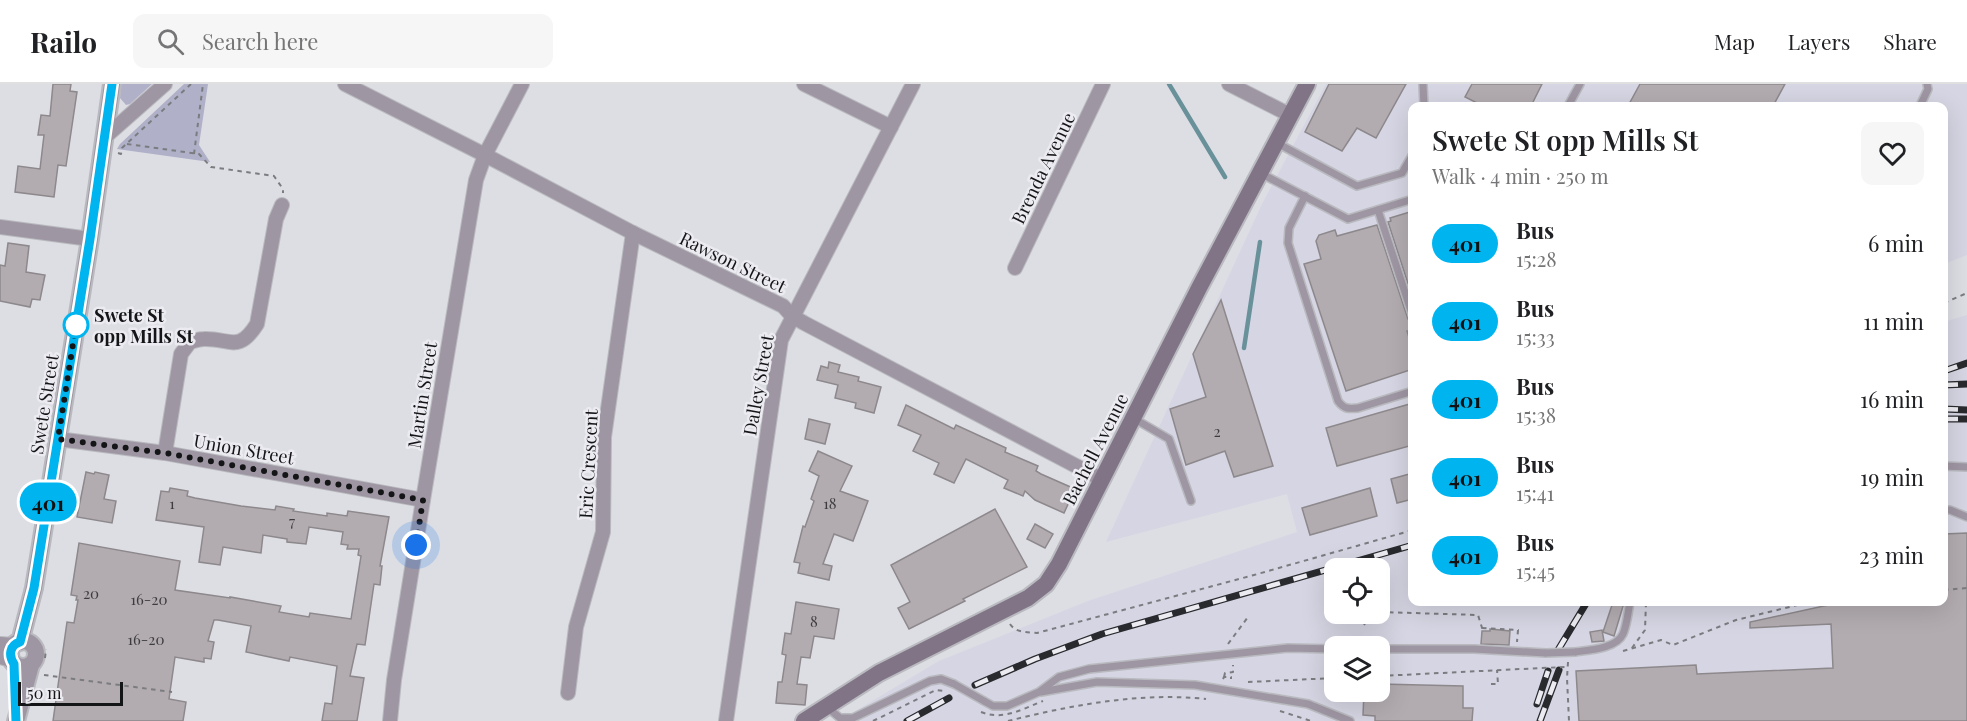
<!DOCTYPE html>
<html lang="en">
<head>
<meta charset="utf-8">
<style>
  :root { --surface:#fff; --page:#f6f6f6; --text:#202124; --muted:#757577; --line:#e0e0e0 }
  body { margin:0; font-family:"Playfair Display",serif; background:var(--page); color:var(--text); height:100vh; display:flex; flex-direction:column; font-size:22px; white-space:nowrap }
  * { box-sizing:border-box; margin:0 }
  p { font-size:20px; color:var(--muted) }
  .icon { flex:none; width:33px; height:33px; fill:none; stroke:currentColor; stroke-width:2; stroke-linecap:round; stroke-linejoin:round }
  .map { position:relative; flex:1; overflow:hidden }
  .panel { position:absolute; left:1408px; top:18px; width:540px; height:504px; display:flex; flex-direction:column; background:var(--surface); border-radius:12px; box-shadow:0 6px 24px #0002 }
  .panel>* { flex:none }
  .badge { padding:0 12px; border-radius:20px; font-size:21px; line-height:39px }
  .controls { position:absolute; left:1324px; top:474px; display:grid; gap:12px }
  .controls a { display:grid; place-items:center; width:66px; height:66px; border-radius:12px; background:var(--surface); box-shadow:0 6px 24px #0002; font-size:30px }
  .scale { position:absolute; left:18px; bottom:15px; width:105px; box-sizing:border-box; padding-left:6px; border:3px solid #141517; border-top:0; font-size:16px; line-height:21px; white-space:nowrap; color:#141517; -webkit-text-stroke:4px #ebebf1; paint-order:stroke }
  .you { position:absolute; width:30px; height:30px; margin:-15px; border:4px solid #fff; border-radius:50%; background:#1a73e8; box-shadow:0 0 0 9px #1a73e833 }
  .map>.badge { position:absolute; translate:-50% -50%; box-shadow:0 0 0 3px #fff }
  .round { display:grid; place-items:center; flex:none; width:63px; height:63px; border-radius:12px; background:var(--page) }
  .headline { display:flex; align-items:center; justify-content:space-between; height:102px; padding:0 24px }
  h1 { font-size:28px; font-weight:600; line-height:45px }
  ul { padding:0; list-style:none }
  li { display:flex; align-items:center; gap:18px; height:78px; padding:0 24px }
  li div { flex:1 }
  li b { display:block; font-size:22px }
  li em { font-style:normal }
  li .badge { min-width:66px; font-weight:700; text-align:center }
  header { display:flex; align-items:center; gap:36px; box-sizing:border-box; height:84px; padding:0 30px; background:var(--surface); border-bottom:2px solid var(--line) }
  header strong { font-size:28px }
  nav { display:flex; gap:33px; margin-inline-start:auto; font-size:21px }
  .search { width:420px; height:54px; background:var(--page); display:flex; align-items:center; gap:15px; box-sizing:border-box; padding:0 21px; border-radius:12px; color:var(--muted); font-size:22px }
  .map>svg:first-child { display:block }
</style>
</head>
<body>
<header>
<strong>Railo</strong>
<div class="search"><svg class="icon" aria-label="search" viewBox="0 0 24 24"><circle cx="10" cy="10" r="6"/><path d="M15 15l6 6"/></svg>Search here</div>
<nav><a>Map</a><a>Layers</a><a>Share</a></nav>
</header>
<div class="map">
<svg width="1967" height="637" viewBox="0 0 1967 637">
  <rect width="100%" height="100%" fill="#dddee4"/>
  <path fill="#d5d5e3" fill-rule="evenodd" d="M1326,0H1967V171L1944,180V22H1413V518H1944V238L1967,231V637H839L939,577L1088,517L1297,448L1287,410L1106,458L1262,120ZM1335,484H1380V530H1335ZM1335,562H1380V608H1335Z"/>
  <g fill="#b0b0c8">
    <polygon points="121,0 152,0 130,20 126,21 120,14"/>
    <polygon points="184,0 208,0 199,61 210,78 117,65 120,60"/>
  </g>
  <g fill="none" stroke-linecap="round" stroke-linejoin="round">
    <g stroke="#69919a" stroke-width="4.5">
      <polyline points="1169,0 1225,93"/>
      <polyline points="1244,264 1260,158"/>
    </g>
  </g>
  <g fill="#b2acb0" stroke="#8d888b" stroke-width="1.5">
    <polygon points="53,0 71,0 70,7 77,8 66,82 58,81 54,113 15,108 18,82 40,85 44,51 38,51 41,31 50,32"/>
    <polygon points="1329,0 1406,0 1376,54 1357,44 1342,67 1305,48"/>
    <polygon points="1472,0 1542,0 1531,22 1483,22 1465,13"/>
    <polygon points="1640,0 1785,0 1773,22 1628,22"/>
    <polygon points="1413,127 1413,215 1388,138 1391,137 1390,134"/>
    <polygon points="1377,141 1408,235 1413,239 1413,246 1407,247 1413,266 1413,285 1346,307 1304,180 1321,175 1316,157 1319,151 1335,146 1337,152"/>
    <polygon points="8,159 29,162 26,188 45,191 40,216 32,215 30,223 0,217 0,181 5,182"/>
    <polygon points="1221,216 1273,382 1234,393 1225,367 1186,381 1170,325 1206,313 1193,270"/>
    <polygon points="829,278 840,281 838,288 859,293 858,297 881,303 874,329 855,324 856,319 835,314 838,301 817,296 821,282 828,284"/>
    <polygon points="1413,319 1413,361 1337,382 1326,344"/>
    <polygon points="906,321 954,345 956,341 1006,364 1005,368 1038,382 1036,387 1041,390 1075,405 1064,429 1035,416 1025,407 1023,412 1004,404 1008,396 966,375 954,399 934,390 939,379 913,367 921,351 898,341"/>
    <polygon points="809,335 830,340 825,360 805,355"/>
    <polygon points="818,367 852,382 840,407 868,417 853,457 834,450 823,480 832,482 829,496 798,489 800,479 794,478 803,442 805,443 814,417 811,415 819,392 809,387"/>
    <polygon points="86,388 94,390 95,388 109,391 104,415 116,417 112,439 77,433"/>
    <polygon points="1413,389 1413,415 1397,419 1391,395"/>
    <polygon points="170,404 188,407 187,412 195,414 241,422 275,426 276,422 294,425 293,427 327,432 327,429 347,432 348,427 389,433 380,482 382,482 380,501 374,500 365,561 357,560 350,592 364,594 357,637 322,637 325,619 332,620 337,582 290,573 289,577 246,568 251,542 218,536 214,536 208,557 214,558 211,575 204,574 204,578 175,573 169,615 186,618 183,637 53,637 67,538 74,539 78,516 76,516 77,512 71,511 79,459 180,477 175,506 230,514 230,513 281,522 279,528 309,533 310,529 351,535 361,472 358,471 359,465 347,465 348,461 341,460 343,448 309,443 306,460 287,458 287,455 263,451 261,469 223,463 220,481 199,478 204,443 156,436 161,407 169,408"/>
    <polygon points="1370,404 1377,432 1310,451 1302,424"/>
    <polygon points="995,425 1027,483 963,515 965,517 909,545 898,524 910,518 891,481"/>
    <polygon points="1035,440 1053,450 1045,464 1027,455"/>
    <polygon points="1967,449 1967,637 1579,637 1576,587 1696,581 1697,590 1833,584 1831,540 1750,544 1750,538 1842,518 1944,518 1944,450"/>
    <polygon points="796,518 839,525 834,555 814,552 810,574 801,573 797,600 807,601 805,621 776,619 778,598 782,598 786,571 782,570 785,549 791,550"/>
    <polygon points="1613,518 1624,519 1614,552 1603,548"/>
    <polygon points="1490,545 1510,547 1509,561 1481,560 1482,547 1490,547"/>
    <polygon points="1602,546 1604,557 1592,558 1590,548"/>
    <polygon points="1380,600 1463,602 1463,624 1473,624 1472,637 1375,637 1375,632 1363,631 1364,608 1380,608"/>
  </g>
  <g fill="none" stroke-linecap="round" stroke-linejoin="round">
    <defs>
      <g id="service">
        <polyline points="1423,0 1424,22"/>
        <polyline points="1568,22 1580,0"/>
        <polyline points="1920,22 1928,5 1927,0"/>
        <polyline points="1277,59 1357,102 1402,89 1413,70"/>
        <polyline points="1260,89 1348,135 1413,115"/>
        <path d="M1305,112L1289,144L1288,159L1338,317C1344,325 1348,325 1358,324L1413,307"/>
        <polyline points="1378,126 1413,233"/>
        <polyline points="1133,334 1169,355 1191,417"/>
        <polyline points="1944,382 1967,383"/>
        <polyline points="1944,426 1950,426 1967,433"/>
        <polyline points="1380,565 1474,565 1546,569"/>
        <path d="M1575,568C1588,566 1616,565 1623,550C1627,541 1628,528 1630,518"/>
        <polyline points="1041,608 1097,598 1195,601 1308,620 1350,637"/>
        <polyline points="984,617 993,622 1007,622 1039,608 1059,593 1089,585 1288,564 1335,565"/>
        <polyline points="828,624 840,634 853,634 930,597 941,595 954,600"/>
      </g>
      <g id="minor">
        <polyline points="345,0 485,71 633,149 783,222 792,232 804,239 1101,395"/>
        <polyline points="804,0 891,43"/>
        <polyline points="1229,0 1290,31"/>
        <polyline points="105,53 165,0"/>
        <polyline points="0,143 90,155"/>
        <polyline points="1015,184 1103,0"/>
        <polyline points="58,355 165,369 423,416"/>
        <path d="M165,369L181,270L190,258C194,257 199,255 204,255C230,254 238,270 257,240L276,135L282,121"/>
        <polyline points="0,560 14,561"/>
        <polyline points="0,573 11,576"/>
        <polyline points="568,609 576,543 603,448 604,353 633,149"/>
        <polyline points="390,637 394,596 423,416 476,96 485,71 522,0"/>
        <polyline points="726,637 781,256 913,0"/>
      </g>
      <g id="tertiary">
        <circle cx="23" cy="570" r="13"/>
        <polyline points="20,558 34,504 90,155 112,0"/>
        <polyline points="16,637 31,581"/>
      </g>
      <polyline id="secondary" points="804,637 879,589 1028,514 1046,500 1059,480 1199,204 1307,0"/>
    </defs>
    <use href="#service" stroke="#b9babf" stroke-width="10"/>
    <use href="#minor" stroke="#b9babf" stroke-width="16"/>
    <use href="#tertiary" stroke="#b9babf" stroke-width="20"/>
    <use href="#secondary" stroke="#b9babf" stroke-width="20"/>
    <g stroke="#7b7c80" stroke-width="2" stroke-dasharray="4.5 4.5" stroke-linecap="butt">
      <polyline points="127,60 199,70 211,83 274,92 283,105 283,109"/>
      <polyline points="118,69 121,70 122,64 191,0"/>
      <polyline points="194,70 203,0"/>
      <polyline points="1944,219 1967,209"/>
      <polyline points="1944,506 1967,504"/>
      <polyline points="1380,528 1478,531 1483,547"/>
      <path d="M1010,540C1016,549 1027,548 1037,549L1254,491L1413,446"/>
      <polyline points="1364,541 1371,530"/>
      <polyline points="1482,544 1518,546 1517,558"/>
      <polyline points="1228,560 1248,533"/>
      <polyline points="1632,564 1645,546 1646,518"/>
      <polyline points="1623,567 1661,556 1673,561 1736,536 1810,518"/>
      <polyline points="45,574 46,565"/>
      <polyline points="1568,578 1567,594 1569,637"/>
      <polyline points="44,591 172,608"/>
      <polyline points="1380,592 1542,584"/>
      <polyline points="1224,593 1225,589 1233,588 1233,581"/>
      <polyline points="1223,595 1224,593 1231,593 1231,595"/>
      <polyline points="1248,598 1335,594"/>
      <polyline points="1491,600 1498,600 1497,586"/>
      <polyline points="1280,627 1311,637"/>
      <path d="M1008,637C1072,621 1140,608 1206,615"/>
    </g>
    <use href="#service" stroke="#9f96a3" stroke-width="7"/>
    <use href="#minor" stroke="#9f96a3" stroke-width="14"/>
    <use href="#tertiary" stroke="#9f96a3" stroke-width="16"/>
    <use href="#secondary" stroke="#807486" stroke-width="16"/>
    <defs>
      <g id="rail">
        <polyline points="1944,287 1967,279"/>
        <polyline points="1944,301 1967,300"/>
        <polyline points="1944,325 1967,326"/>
        <polyline points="1944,335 1967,335"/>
        <polyline points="1558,566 1587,518"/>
        <polyline points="975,601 1035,575 1102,550 1413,461"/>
        <polyline points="1537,620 1548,587"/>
        <polyline points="907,637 949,614"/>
        <polyline points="1540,637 1559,586"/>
      </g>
    </defs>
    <use href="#rail" stroke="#292a2d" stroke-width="7"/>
    <use href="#rail" stroke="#ebebf1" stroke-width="4.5" stroke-dasharray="14" stroke-linecap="butt"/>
    <defs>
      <g id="service-bridge">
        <polyline points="1546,569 1575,568"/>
        <polyline points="954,600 984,617"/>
      </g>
    </defs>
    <use href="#service-bridge" stroke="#b9babf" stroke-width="10" stroke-linecap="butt"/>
    <g stroke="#7b7c80" stroke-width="2" stroke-dasharray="4.5 4.5" stroke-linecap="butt">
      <polyline points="1542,584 1566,583"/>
      <path d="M981,628C1003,637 1022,625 1043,617"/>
      <polyline points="873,637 936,606 945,607"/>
    </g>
    <use href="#service-bridge" stroke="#9f96a3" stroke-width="7"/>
  </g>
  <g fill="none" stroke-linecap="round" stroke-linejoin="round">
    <defs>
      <path id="line" d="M16,637L14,580C8,571 10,561 20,558L34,504L90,155L112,0"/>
    </defs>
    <use href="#line" stroke="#fff" stroke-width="14"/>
    <use href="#line" stroke="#00b5ef" stroke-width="9"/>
    <polyline stroke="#141517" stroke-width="6" stroke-dasharray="0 10.8" points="76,241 58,355 165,369 423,416 416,461"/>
  </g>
  <circle fill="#fff" stroke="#00b5ef" stroke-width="3" cx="76" cy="241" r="12"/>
  <g text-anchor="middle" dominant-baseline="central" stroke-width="5" stroke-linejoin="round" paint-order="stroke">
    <g font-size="15" fill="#3c3b3d">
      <text x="1217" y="347">2</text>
      <text x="172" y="419">1</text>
      <text x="830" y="419">18</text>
      <text x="292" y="437">7</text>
      <text x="91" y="509">20</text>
      <text x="149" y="515">16-20</text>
      <text x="814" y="537">8</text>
      <text x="146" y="555">16-20</text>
    </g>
    <g font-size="18" fill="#141517" stroke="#ebebf1">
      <text transform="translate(1043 84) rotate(-64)">Brenda Avenue</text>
      <text transform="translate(733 178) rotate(26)">Rawson Street</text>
      <text transform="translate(758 301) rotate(-80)">Dalley Street</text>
      <text transform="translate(422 311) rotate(-81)">Martin Street</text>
      <text transform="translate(44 320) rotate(-81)">Swete Street</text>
      <text transform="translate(244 365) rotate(10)">Union Street</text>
      <text transform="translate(1095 365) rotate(-63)">Bachell Avenue</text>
      <text transform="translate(588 380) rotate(-87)">Eric Crescent</text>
    </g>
    <g font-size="18" font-weight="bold" fill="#141517" stroke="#ebebf1" text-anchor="start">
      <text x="94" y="231">Swete St<tspan x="94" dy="21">opp Mills St</tspan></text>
    </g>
  </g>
</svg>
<div class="controls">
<a><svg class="icon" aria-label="locate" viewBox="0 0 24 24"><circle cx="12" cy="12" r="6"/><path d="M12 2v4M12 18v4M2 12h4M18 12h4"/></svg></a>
<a><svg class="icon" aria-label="layers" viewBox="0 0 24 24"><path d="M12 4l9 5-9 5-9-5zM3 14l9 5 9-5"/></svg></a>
</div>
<div class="scale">50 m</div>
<div class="you" style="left:416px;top:461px"></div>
<b class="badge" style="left:48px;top:418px;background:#00b5ef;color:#111">401</b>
<section class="panel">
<div class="headline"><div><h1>Swete St opp Mills St</h1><p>Walk · 4 min · 250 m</p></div><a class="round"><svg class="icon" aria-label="heart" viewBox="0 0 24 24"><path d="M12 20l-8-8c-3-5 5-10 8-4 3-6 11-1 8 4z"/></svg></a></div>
<ul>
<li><span class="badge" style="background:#00b5ef;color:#111">401</span><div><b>Bus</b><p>15:28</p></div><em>6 min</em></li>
<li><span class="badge" style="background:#00b5ef;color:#111">401</span><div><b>Bus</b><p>15:33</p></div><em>11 min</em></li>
<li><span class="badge" style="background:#00b5ef;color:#111">401</span><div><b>Bus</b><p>15:38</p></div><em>16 min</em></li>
<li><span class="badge" style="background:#00b5ef;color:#111">401</span><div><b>Bus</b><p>15:41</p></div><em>19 min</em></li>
<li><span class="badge" style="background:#00b5ef;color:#111">401</span><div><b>Bus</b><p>15:45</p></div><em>23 min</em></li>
</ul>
</section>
</div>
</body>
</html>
